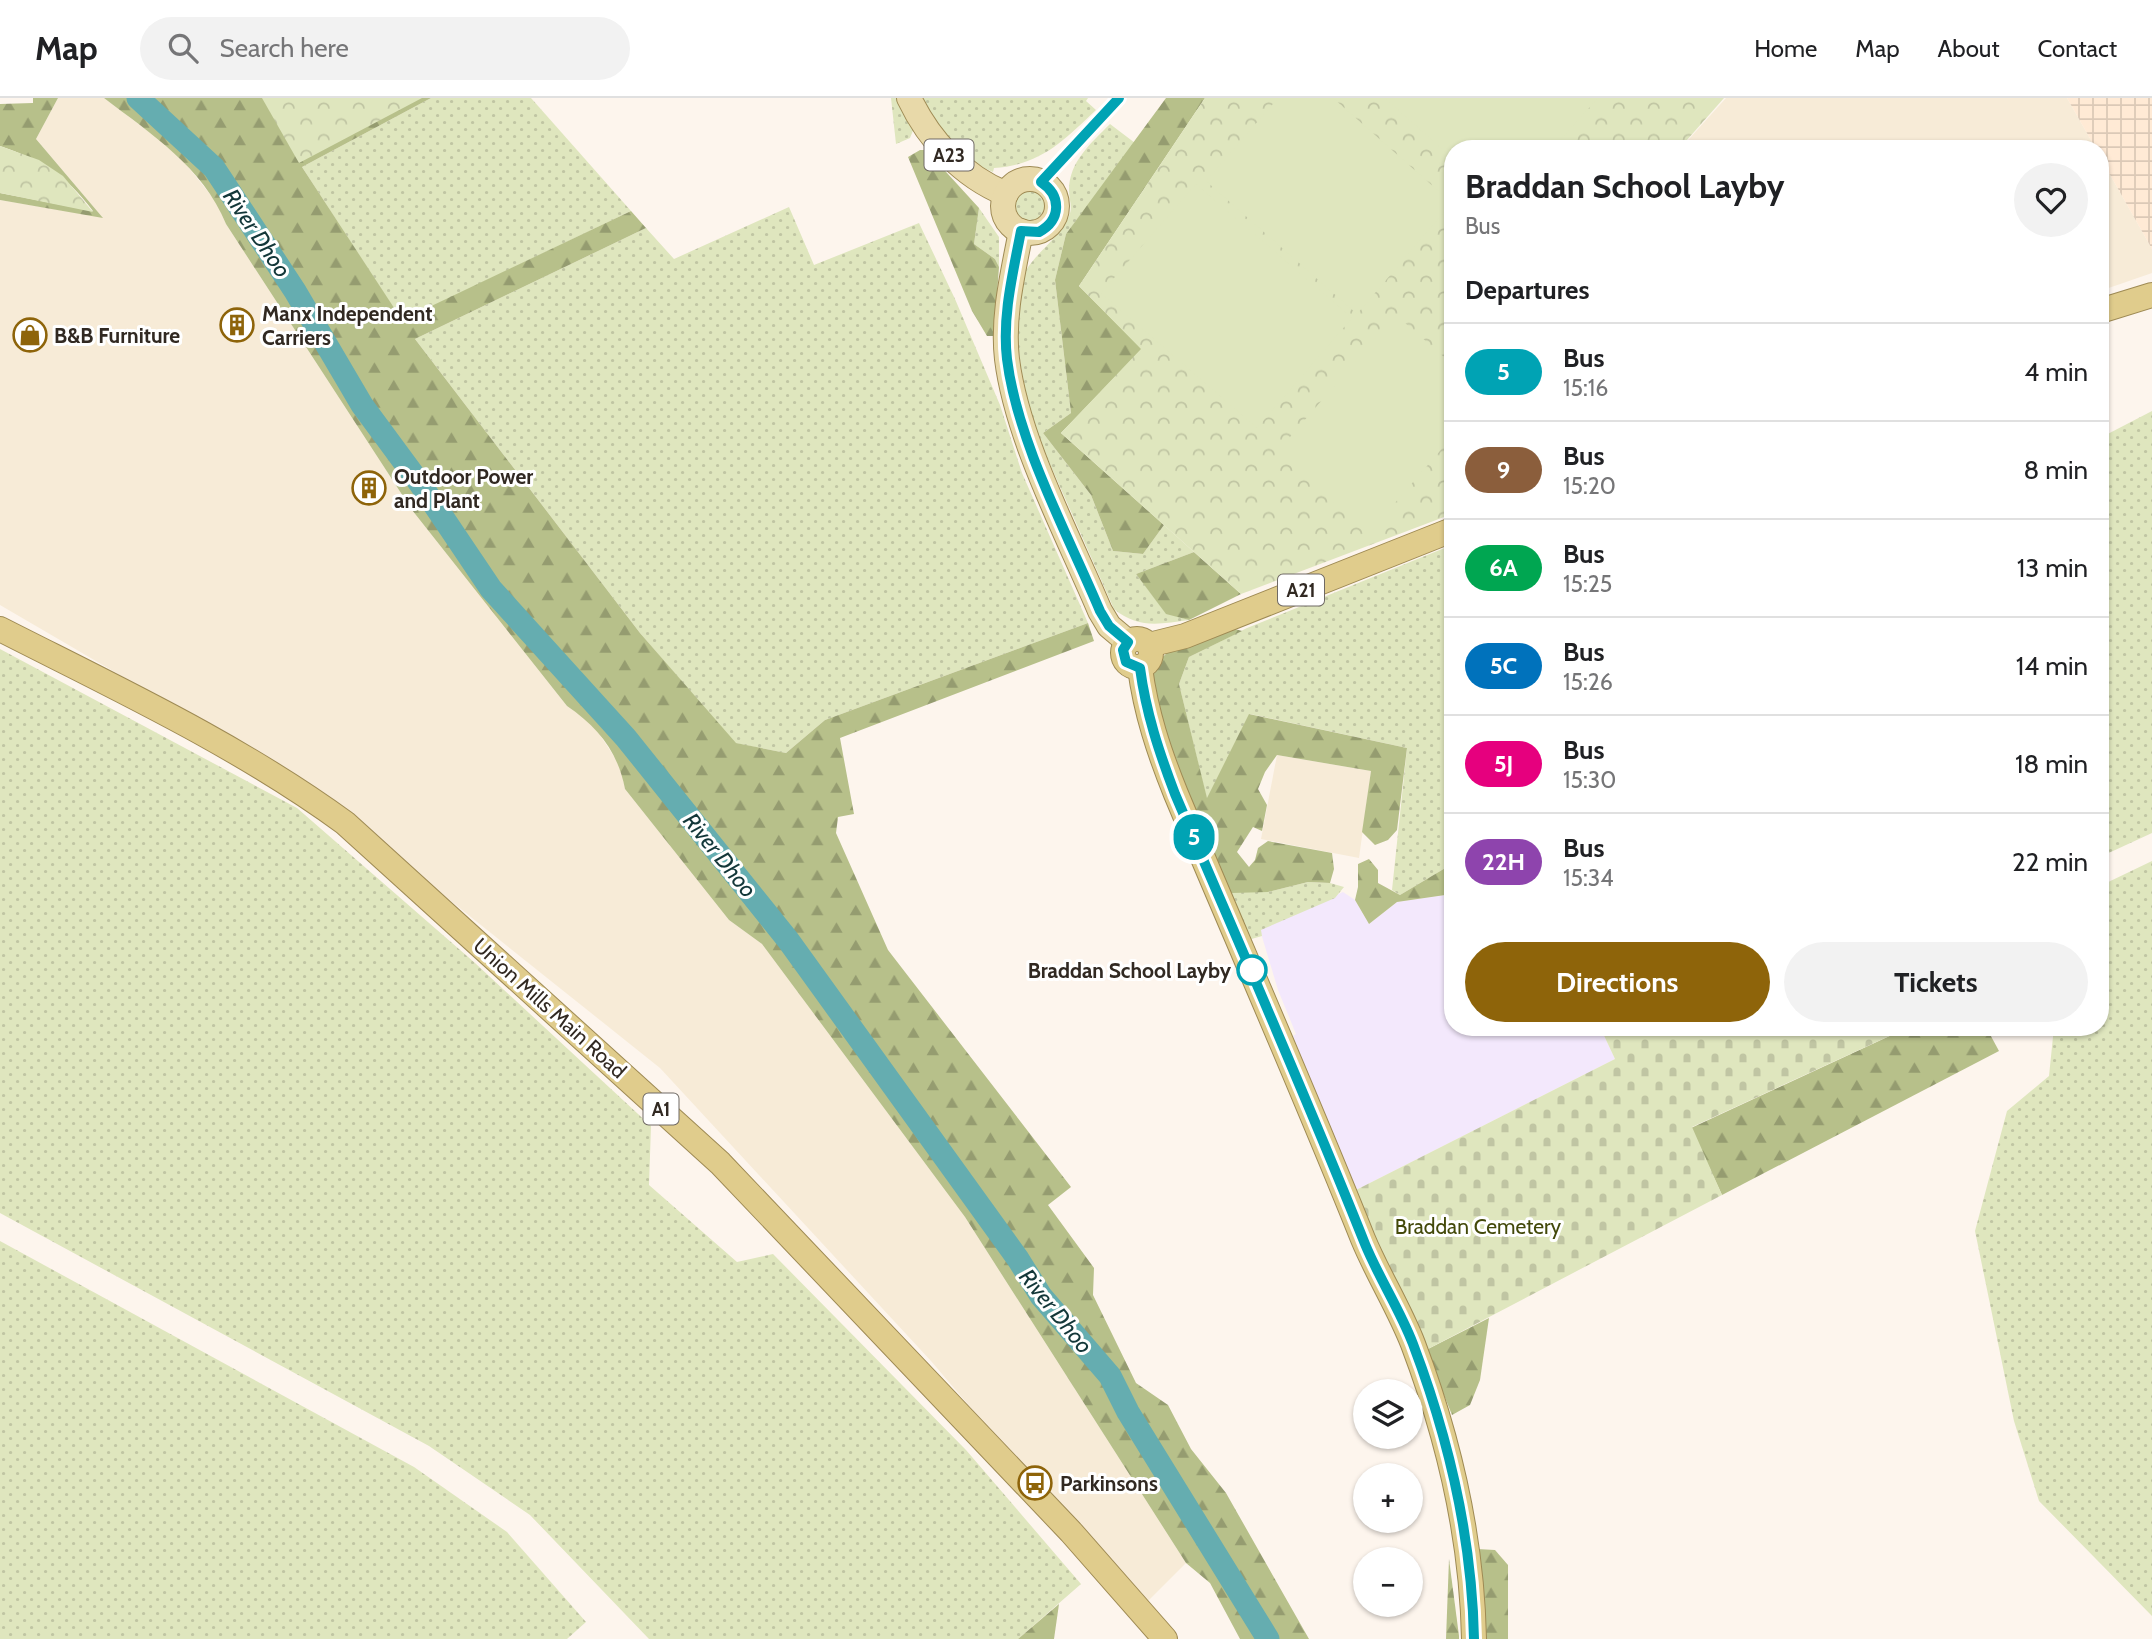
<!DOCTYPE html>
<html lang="en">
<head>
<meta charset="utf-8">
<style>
  :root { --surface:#fff; --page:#f2f2f2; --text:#202124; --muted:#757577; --line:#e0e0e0; --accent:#8e640a }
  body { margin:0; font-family:Cabin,sans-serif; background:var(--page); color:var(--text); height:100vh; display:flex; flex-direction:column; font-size:26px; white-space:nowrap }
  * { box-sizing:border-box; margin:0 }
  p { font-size:23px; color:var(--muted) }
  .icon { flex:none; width:38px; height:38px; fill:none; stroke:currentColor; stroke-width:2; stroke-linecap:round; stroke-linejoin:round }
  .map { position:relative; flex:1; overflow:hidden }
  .sheet { position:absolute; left:1444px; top:42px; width:665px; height:896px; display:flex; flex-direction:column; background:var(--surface); border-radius:28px; box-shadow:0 2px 5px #0004 }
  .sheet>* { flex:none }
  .badge { padding:0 14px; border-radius:23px; font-size:24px; line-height:46px }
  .tools { position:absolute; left:1353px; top:1281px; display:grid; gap:14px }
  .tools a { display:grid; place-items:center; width:70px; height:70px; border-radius:50%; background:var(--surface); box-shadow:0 2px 5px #0004; font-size:35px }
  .map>.badge { position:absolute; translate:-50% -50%; box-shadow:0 0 0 4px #fff }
  h2 { padding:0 21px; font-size:26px; line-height:63px }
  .round { display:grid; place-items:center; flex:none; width:74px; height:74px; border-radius:37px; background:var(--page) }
  .summary { display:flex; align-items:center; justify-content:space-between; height:119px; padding:0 21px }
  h1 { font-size:33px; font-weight:700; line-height:52px }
  .button { display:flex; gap:14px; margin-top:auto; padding:14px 21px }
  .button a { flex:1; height:80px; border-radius:42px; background:var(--accent); color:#fff; font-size:28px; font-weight:700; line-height:80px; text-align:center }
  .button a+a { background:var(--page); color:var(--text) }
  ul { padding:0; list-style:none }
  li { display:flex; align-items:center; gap:21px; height:98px; padding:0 21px; border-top:2px solid var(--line) }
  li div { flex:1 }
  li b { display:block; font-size:26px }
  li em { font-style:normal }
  li .badge { min-width:77px; font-weight:700; text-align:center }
  header { display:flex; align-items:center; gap:42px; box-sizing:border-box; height:98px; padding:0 35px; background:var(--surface); border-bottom:2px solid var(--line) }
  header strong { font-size:33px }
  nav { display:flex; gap:38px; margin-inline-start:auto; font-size:24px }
  .search { width:490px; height:63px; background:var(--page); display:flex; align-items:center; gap:18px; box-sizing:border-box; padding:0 24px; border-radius:38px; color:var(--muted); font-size:26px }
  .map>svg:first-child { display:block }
</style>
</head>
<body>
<header>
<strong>Map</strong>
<div class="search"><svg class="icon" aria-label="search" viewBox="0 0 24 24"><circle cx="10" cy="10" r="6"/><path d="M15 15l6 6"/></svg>Search here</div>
<nav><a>Home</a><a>Map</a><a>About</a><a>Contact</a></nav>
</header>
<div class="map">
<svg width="2152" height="1541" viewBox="0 0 2152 1541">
  <defs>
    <pattern id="industrial-grid" width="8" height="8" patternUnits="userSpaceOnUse" patternTransform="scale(1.75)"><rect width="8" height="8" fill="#ffead5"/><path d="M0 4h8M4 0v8" fill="none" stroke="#dbc9b7"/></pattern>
    <pattern id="grass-dots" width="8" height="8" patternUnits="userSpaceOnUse" patternTransform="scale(1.75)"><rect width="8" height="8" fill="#dfe6be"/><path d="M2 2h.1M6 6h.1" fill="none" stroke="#c0c5a3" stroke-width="1.8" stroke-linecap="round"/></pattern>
    <pattern id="forest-firs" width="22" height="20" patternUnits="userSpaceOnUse" patternTransform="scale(1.75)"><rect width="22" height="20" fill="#b7c08a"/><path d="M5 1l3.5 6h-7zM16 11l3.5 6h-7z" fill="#959c70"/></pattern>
    <pattern id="cemetery-stones" width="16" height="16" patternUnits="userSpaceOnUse" patternTransform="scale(1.75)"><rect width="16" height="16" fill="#dfe6be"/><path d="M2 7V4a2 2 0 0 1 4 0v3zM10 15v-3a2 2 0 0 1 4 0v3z" fill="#c0c5a3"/></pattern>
    <pattern id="park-crowns" width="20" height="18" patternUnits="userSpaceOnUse" patternTransform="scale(1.75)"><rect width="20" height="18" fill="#dfe6be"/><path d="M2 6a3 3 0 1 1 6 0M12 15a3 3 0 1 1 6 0" fill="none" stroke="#c0c5a3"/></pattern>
  </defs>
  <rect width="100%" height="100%" fill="#fdf5ed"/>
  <g fill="#f7ebd7">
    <polygon points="58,0 104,0 177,55 217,105 226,126 412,412 567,608 592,625 621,669 625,691 729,822 762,846 965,1119 1186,1465 1141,1510 931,1263 660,970 298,681 0,507 0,102 102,119 36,41"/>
    <polygon points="1726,0 2067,0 2096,51 1680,51"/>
    <polygon points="2100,59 2152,151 2152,175 2100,193"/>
    <polygon points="1277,657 1371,673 1359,760 1261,741"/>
  </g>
  <polygon fill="url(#industrial-grid)" points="2067,0 2152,0 2152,151 2100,59 2100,51 2096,51"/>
  <polygon fill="#f3e8fc" points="1343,794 1355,802 1369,826 1397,804 1452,796 1452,929 1600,929 1615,961 1354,1093 1293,938 1296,936 1278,892 1260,832"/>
  <g fill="url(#grass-dots)">
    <polygon points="431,0 531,0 631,113 402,223 302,69"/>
    <polygon points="891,0 899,0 914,30 910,40 896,46"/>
    <path d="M915,0H1088L1086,3L1096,12C1063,43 1041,67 994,70L993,74C948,56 941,38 915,0Z"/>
    <path d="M1110,26L1135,45L1066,136L1055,182L1071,315L1043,335L1091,397L1113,453L1143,456L1164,427L1194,454L1136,476L1166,515L1189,522C1160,526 1138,531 1114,511L1034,330C1023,296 1007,204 1026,172C1039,152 1059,140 1069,118C1073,109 1069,102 1069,92C1069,64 1091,45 1110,26Z"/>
    <circle cx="1031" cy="108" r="18"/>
    <polygon points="789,109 814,167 919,125 955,201 1000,307 1022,375 1088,525 825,622 786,655 735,645 640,535 415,241 646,130 674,161"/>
    <polygon points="979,110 999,139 999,169 995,161 974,146"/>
    <polygon points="2152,313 2152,735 2100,759 2100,340"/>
    <polygon points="1452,447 1452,766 1400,797 1392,792 1407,650 1250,616 1207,702 1179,586 1189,559 1247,530"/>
    <polygon points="0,551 297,710 475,865 651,1028 649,1087 737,1164 773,1156 966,1352 1081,1486 1018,1541 649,1541 530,1417 429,1348 0,1115"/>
    <polygon points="2152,763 2152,1518 2039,1403 2014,1323 1975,1133 2007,1013 2049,978 2054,929 2100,929 2100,788"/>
    <polygon points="1308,784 1330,785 1344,789 1335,800 1261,832 1262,838 1248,842 1222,785 1268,794"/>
    <polygon points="0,1143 414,1369 507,1434 586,1524 567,1541 0,1541"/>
  </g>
  <g fill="url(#forest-firs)">
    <path d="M33,0H58L36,41L103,120L0,102V95L93,113C65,76 43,63 0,48V6L33,5Z"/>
    <path d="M104,0H431L302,69L402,222L631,113L646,130L415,241L640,535L736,645L786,655L825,622L1088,525L1094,543L840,640L854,716L838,719L836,735L888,852L1071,1089L1048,1107L1094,1170L1093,1197L1136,1285L1168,1307L1191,1351L1226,1395L1309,1541H1240L1210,1485L1186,1465L965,1119L762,846L729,822L625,691C618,654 598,629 567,608L412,412L226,126C203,69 151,36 104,0Z"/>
    <polygon points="1166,0 1205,0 1079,188 1142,251 1061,335 1164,427 1143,456 1113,453 1091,397 1043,335 1071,315 1055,182 1066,136"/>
    <polygon points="920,52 926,52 979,110 974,146 995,161 999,169 994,238 987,238 972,213 908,59"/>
    <polygon points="1194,454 1241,496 1189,522 1166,516 1136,476"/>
    <path d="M1228,529L1242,533L1189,559L1179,586L1207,700L1249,616L1407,650L1397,732L1388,742L1375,747L1362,734L1371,673L1277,657L1265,674L1258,691L1267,707L1262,733L1253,729L1237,754L1249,769L1255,762L1258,750L1268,743L1332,755L1334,771L1330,785L1308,784L1268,794L1232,795L1222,785C1207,749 1137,598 1157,566C1171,544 1206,538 1228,529Z"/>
    <polygon points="1369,761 1378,772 1378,785 1400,797 1452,766 1452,796 1397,804 1369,826 1355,802 1358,789 1358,766"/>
    <polygon points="1909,929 1986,929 1999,953 1722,1097 1691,1030"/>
    <polygon points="1489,1220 1480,1282 1470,1307 1452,1317 1426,1252"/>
    <polygon points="1477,1451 1495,1452 1508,1467 1508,1541 1481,1541"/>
    <polygon points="1449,1461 1459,1538 1459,1541 1446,1541"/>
    <polygon points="1059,1506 1054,1541 1018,1541"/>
  </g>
  <polygon fill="url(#cemetery-stones)" points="1600,929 1909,929 1692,1029 1722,1097 1426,1252 1354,1093 1615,961"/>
  <g fill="url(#park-crowns)">
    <polygon points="262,0 422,0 299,65"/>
    <polygon points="1205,0 1724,0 1679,51 1452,51 1452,416 1241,496 1061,335 1141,251 1079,188"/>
    <polygon points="0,48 39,62 63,78 93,114 0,95"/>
  </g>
  <g fill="#dfe6be">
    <polygon points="1278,0 1333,0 1452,105 1357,216 1206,83"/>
    <polygon points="1385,0 1598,0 1552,51 1452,51 1452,60"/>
    <polygon points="1196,86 1352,220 1257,330 1101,195"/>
    <polygon points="1396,217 1452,266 1452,339 1369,435 1276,355"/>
  </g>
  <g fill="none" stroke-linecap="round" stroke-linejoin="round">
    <polyline stroke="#65adb0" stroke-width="23" points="138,0 214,70 295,193 362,307 421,387 491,491 626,640 788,842 1018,1161 1041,1198 1110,1278 1128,1314 1268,1541"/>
    <defs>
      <g id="primary">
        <path d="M909,0C929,42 962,78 1006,96"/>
        <circle cx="1030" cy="108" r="27"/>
        <path d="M1021,133C1013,175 1002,219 1007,261C1017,342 1068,437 1100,513L1109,528L1128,544"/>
      </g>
      <g id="trunk">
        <polyline points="2100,213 2152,197"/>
        <path d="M0,531C118,591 238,647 345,725L720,1065L1071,1434L1165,1541"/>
        <circle cx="1137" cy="555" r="14"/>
        <polyline points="1149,547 1185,538 1452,432"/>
        <path d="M1140,570C1146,615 1159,654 1176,696C1238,844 1303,991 1363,1141C1378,1177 1399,1210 1413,1246C1449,1341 1472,1440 1474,1541"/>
      </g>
    </defs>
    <use href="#primary" stroke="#9e8a54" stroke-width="26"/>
    <use href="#trunk" stroke="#9e8a54" stroke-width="26"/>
    <use href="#primary" stroke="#e8d9a9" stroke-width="24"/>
    <use href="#trunk" stroke="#e0cc8c" stroke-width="24"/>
  </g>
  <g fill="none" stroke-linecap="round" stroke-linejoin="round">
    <defs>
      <path id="line" d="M1119,0L1041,84C1062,98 1061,122 1039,134L1021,133C1013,175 1002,218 1007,261C1017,343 1068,437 1100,513L1109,528L1128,544L1123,552L1126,564L1140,570C1146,615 1159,654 1175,696C1239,846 1305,995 1365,1146C1379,1180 1400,1212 1413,1246C1449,1341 1472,1439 1474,1541"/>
    </defs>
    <use href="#line" stroke="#fff" stroke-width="16"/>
    <use href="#line" stroke="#00a3b4" stroke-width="10"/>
  </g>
  <defs>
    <symbol id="building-ring" viewBox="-11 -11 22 22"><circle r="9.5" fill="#fff" stroke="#8e640a" stroke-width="1.5"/><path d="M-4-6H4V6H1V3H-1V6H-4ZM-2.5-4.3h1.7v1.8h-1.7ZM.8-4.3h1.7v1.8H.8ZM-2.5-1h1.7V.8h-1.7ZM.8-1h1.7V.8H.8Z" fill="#8e640a"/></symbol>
    <symbol id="shop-ring" viewBox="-11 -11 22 22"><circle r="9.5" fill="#fff" stroke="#8e640a" stroke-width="1.5"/><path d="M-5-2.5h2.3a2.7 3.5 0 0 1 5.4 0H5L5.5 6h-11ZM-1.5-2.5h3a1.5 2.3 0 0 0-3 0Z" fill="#8e640a"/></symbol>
    <symbol id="bus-ring" viewBox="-11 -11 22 22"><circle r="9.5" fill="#fff" stroke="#8e640a" stroke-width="1.5"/><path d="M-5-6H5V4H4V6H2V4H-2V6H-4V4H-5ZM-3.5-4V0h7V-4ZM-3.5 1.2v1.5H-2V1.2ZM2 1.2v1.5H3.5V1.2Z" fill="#8e640a"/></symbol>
  </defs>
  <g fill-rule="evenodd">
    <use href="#building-ring" x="218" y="208" width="38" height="38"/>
    <use href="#shop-ring" x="11" y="218" width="38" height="38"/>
    <use href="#building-ring" x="350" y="371" width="38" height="38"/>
    <use href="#bus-ring" x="1016" y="1366" width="38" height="38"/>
  </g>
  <circle fill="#fff" stroke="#00a3b4" stroke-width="3.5" cx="1252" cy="872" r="14"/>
  <g text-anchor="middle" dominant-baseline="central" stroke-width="6" stroke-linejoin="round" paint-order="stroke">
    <g fill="#fff" stroke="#6f6964" stroke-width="2">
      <rect x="924.5" y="41.5" width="49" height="31" rx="5"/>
      <rect x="1278" y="476.5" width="46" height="31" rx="5"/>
      <rect x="643.5" y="995.5" width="35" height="31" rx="5"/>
    </g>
    <g font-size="19" font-weight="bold" fill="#312922">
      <text x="949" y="57">A23</text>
      <text x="1301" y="492">A21</text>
      <text x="661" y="1011">A1</text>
    </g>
    <g font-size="21" font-weight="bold" fill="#312922" stroke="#fff" text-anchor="start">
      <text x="262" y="215">Manx Independent<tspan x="262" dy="24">Carriers</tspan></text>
      <text x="54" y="237">B&amp;B Furniture</text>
      <text x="394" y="378">Outdoor Power<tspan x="394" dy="24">and Plant</tspan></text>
      <text x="1060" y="1385">Parkinsons</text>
    </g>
    <g font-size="21" font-weight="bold" fill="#312922" stroke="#fff" text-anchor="end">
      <text x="1231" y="872">Braddan School Layby</text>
    </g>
    <g font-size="21" fill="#312922" stroke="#fff">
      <text transform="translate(550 910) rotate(42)">Union Mills Main Road</text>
    </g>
    <g font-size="21" fill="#43490a" stroke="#fff">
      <text x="1478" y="1128">Braddan Cemetery</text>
    </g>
    <g font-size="23" font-style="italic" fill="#133739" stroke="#fff">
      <text transform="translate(257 135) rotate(56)">River Dhoo</text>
      <text transform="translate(720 757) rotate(51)">River Dhoo</text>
      <text transform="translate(1056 1213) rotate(51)">River Dhoo</text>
    </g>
  </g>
</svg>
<div class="tools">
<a><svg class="icon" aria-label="layers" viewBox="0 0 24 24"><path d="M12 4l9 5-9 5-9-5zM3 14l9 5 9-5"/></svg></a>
<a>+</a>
<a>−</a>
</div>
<b class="badge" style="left:1194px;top:739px;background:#00a3b4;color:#fff">5</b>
<section class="sheet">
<div class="summary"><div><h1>Braddan School Layby</h1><p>Bus</p></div><a class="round"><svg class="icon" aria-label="heart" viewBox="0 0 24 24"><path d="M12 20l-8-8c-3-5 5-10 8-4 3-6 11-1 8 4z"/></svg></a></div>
<h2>Departures</h2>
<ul>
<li><span class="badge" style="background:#00a3b4;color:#fff">5</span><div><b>Bus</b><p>15:16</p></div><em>4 min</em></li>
<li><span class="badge" style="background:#8b5e3c;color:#fff">9</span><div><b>Bus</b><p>15:20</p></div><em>8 min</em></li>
<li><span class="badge" style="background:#00a651;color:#fff">6A</span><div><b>Bus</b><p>15:25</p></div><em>13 min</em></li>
<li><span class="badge" style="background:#0072bc;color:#fff">5C</span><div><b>Bus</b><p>15:26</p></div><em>14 min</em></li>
<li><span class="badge" style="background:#e6007e;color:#fff">5J</span><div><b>Bus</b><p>15:30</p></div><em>18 min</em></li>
<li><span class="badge" style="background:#8e44ad;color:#fff">22H</span><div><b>Bus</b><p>15:34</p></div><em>22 min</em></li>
</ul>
<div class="button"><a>Directions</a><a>Tickets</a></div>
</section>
</div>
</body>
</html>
